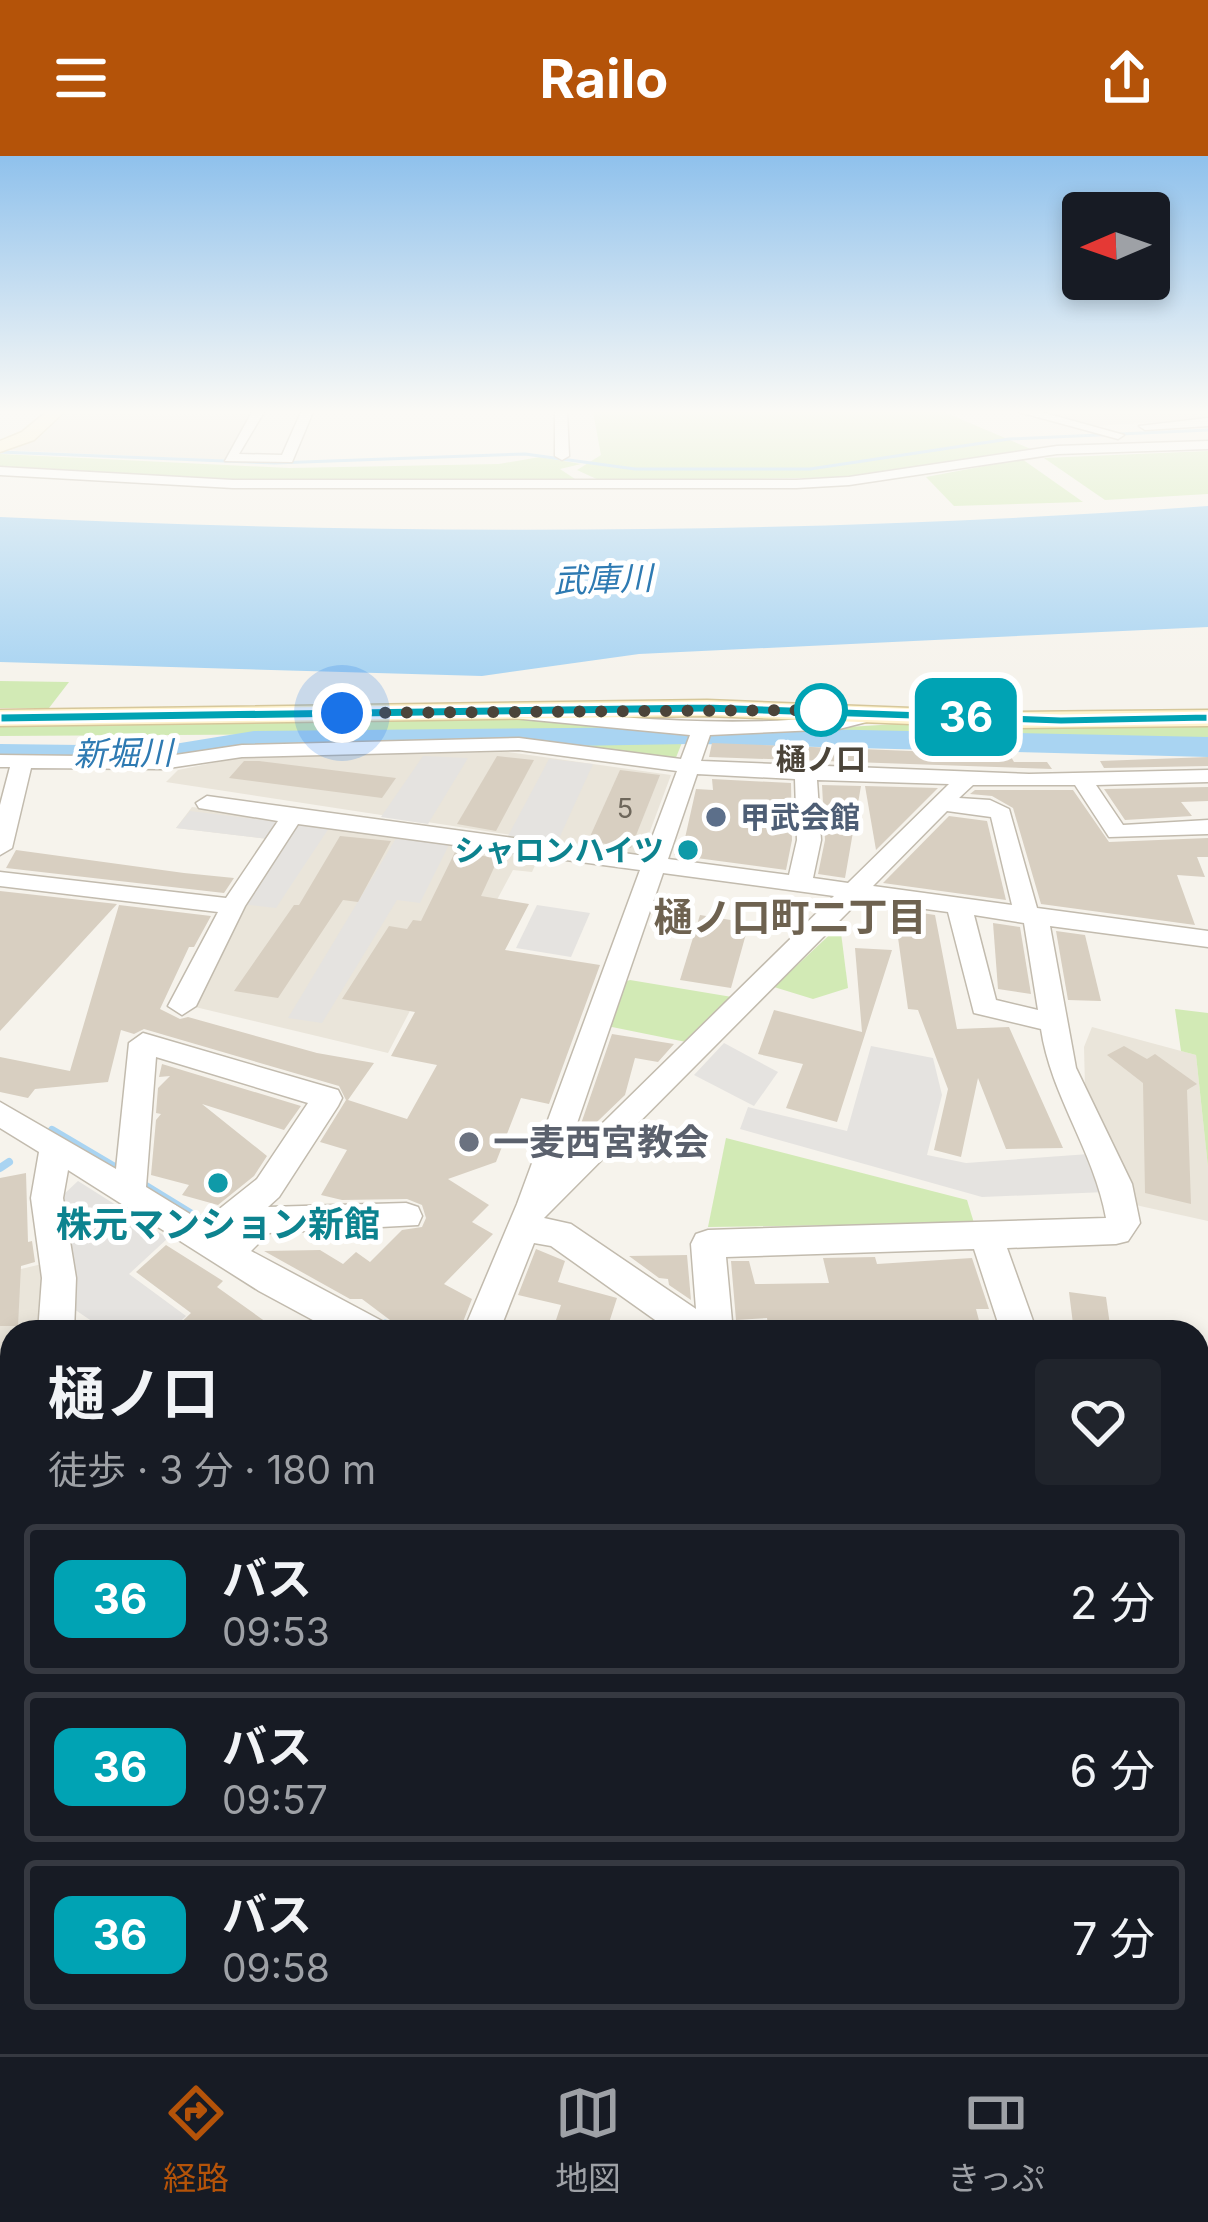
<!DOCTYPE html>
<html lang="ja">
<head>
<meta charset="utf-8">
<style>
  :root { --surface:#171b24; --page:#20242c; --text:#f1f3f6; --muted:#9ea1a6; --line:#363941; --accent:#b45309 }
  body { margin:0; font-family:Inter,"Noto Sans JP",sans-serif; background:var(--page); color:var(--text); height:100vh; display:flex; flex-direction:column; font-size:45px; white-space:nowrap }
  * { box-sizing:border-box; margin:0 }
  p { font-size:39px; color:var(--muted) }
  .icon { flex:none; width:66px; height:66px; fill:none; stroke:currentColor; stroke-width:2; stroke-linecap:round; stroke-linejoin:round }
  .map { position:relative; flex:1; overflow:hidden }
  .details { position:absolute; left:0px; top:1164px; width:1209px; height:735px; display:flex; flex-direction:column; background:var(--surface); border-radius:36px 36px 0 0; box-shadow:0 6px 18px #0003 }
  .details>* { flex:none }
  .badge { padding:0 24px; border-radius:18px; font-size:42px; line-height:78px }
  .needle { width:78px; rotate:268deg }
  .fabs { position:absolute; left:1062px; top:36px; display:grid; gap:24px }
  .fabs a { display:grid; place-items:center; width:108px; height:108px; border-radius:12px; background:var(--surface); box-shadow:0 6px 18px #0003; font-size:60px }
  .you { position:absolute; width:60px; height:60px; margin:-30px; border:9px solid #fff; border-radius:50%; background:#1a73e8; box-shadow:0 0 0 18px #1a73e833 }
  .map>.badge { position:absolute; translate:-50% -50%; box-shadow:0 0 0 6px #fff }
  .round { display:grid; place-items:center; flex:none; width:126px; height:126px; border-radius:12px; background:var(--page) }
  .headline { display:flex; align-items:center; justify-content:space-between; height:204px; padding:0 48px }
  h1 { font-size:57px; font-weight:700; line-height:90px }
  ul { padding:0; list-style:none }
  li { display:flex; align-items:center; gap:36px; height:150px; margin:0 24px 18px; padding:0 24px; border:6px solid var(--line); border-radius:12px }
  li div { flex:1 }
  li b { display:block; font-size:45px }
  li em { font-style:normal }
  li .badge { min-width:132px; font-weight:700; text-align:center }
  header { display:flex; justify-content:space-between; align-items:center; height:156px; padding:0 48px; background:var(--accent); color:#fff; font-size:54px; font-weight:700 }
  .tab-bar { display:flex; justify-content:space-around; align-items:center; height:168px; border-top:3px solid var(--line); background:var(--surface); font-size:33px; color:var(--muted) }
  .tab-bar a { display:grid; justify-items:center; gap:6px }
  .tab-bar .on { color:var(--accent) }
  .map>svg:first-child { display:block }
</style>
</head>
<body>
<header><svg class="icon" aria-label="menu" viewBox="0 0 24 24"><path d="M4 6h16M4 12h16M4 18h16"/></svg>Railo<svg class="icon" aria-label="share" viewBox="0 0 24 24"><path d="M12 15V3M7 8l5-5 5 5M5 13v7h14v-7"/></svg></header>
<div class="map">
<svg width="1208" height="1898" viewBox="0 0 1208 1898">
  <rect width="100%" height="100%" fill="#f6f3ec"/>
  <g fill="#eae5da">
    <polygon points="66,256 165,259 252,258 225,304 3,294 33,283"/>
    <polygon points="1039,256 1208,256 1208,263 1094,270"/>
    <polygon points="508,596 671,619 641,699 166,626 178,614 247,600"/>
    <polygon points="192,651 296,664 538,703 532,716 513,714 484,768 450,778 388,897 191,850 268,683 176,672"/>
    <polygon points="1092,871 1196,899 1208,1011 1208,1065 1131,1048 1085,932 1084,891"/>
    <polygon points="42,1108 43,1176 12,1176 12,1327 0,1330 0,1118"/>
    <polygon points="590,1887 859,1887 855,1898 600,1898"/>
  </g>
  <g fill="#d2eab5">
    <polygon points="593,256 944,256 1033,294 853,321 603,326 577,314 601,299"/>
    <polygon points="1208,295 1208,338 1105,344 1044,302"/>
    <polygon points="0,298 289,312 499,308 540,301 581,308 560,313 578,325 225,324 0,314"/>
    <polygon points="1022,303 1083,346 954,350 926,321"/>
    <polygon points="0,525 69,526 49,552 0,552"/>
    <polygon points="484,560 636,574 635,578 596,578 595,583 683,584 675,604 492,577 0,580 0,565"/>
    <polygon points="1208,565 1208,586 787,580 785,575 896,568"/>
    <polygon points="840,769 848,832 813,843 774,831"/>
    <polygon points="630,824 732,841 691,887 607,870 624,826"/>
    <polygon points="1175,853 1208,857 1208,1011 1196,899 1181,895"/>
    <polygon points="726,982 967,1044 974,1067 708,1071"/>
  </g>
  <g fill="#e5e3e0">
    <polygon points="423,600 468,602 428,668 381,661"/>
    <polygon points="549,603 593,608 557,687 508,680"/>
    <polygon points="190,655 279,666 268,683 176,672"/>
    <polygon points="304,666 331,669 276,752 241,748 296,670"/>
    <polygon points="398,679 450,687 420,747 397,744 322,867 288,862"/>
    <polygon points="537,749 590,757 571,801 516,792"/>
    <polygon points="724,887 778,916 754,950 694,919"/>
    <polygon points="871,890 933,902 942,939 927,999 966,1007 1089,998 1106,1036 982,1041 740,973 748,951 847,975"/>
    <polygon points="78,1025 168,1082 129,1118 186,1160 169,1176 108,1176 68,1149 62,1040"/>
  </g>
  <path fill="#a9d4f2" d="M1208,350V471L639,498L482,520L0,506V361C401,380 807,379 1208,350Z"/>
  <g fill="none" stroke-linecap="round" stroke-linejoin="round">
    <polyline stroke="#a9d4f2" stroke-width="3" points="0,296 275,307 525,298 635,313 810,313 1009,283 1208,274"/>
    <g stroke="#a9d4f2" stroke-width="8">
      <polyline points="52,974 123,1016"/>
      <polyline points="0,1012 9,1006"/>
      <polyline points="141,1027 203,1065"/>
    </g>
    <g stroke="#a9d4f2" stroke-width="9">
      <polyline points="198,1062 206,1067"/>
      <polyline points="385,1168 400,1176"/>
    </g>
    <g fill="#a9d4f2" fill-rule="evenodd">
      <polygon points="678,571 690,574 694,581 690,588 254,595 162,610 0,608 0,588 162,590 254,575"/>
      <polygon points="713,571 1208,581 1208,601 701,588 697,581 701,574"/>
    </g>
  </g>
  <g fill="#d8cfc1">
    <polygon points="712,587 1010,599 1014,606 1047,606 1052,613 709,601"/>
    <polygon points="497,600 534,604 496,675 457,668"/>
    <polygon points="1208,601 1208,610 1104,612 1100,605"/>
    <polygon points="244,605 259,605 396,622 382,642 229,622"/>
    <polygon points="620,614 660,619 631,692 588,685"/>
    <polygon points="712,623 791,627 792,684 786,714 674,699 680,682 685,682 696,633 713,634"/>
    <polygon points="822,629 861,630 845,722 818,718 825,684"/>
    <polygon points="865,630 938,632 876,694"/>
    <polygon points="1208,631 1208,645 1181,646 1192,660 1125,664 1104,633"/>
    <polygon points="975,634 1073,634 1109,686 1208,682 1208,701 1197,701 1205,721 1177,719 1195,769 1041,748 1013,652 992,640 970,638"/>
    <polygon points="949,660 987,665 1006,744 883,727"/>
    <polygon points="340,680 391,685 358,746 343,744 278,842 234,835 294,749 299,749"/>
    <polygon points="16,694 184,717 234,722 224,737 6,712"/>
    <polygon points="456,694 498,703 481,740 529,748 505,794 600,809 549,948 521,942 496,1006 448,1023 489,1049 472,1066 493,1078 444,1128 472,1143 459,1176 406,1176 362,1143 350,1143 264,1095 320,1094 343,1108 356,1096 370,1106 402,1074 422,1071 426,1062 422,1049 407,1043 342,1044 321,1039 347,994 320,986 346,944 339,930 144,873 134,878 121,874 108,926 35,933 28,942 0,936 0,901 70,915 119,749 211,760 194,791 189,791 160,853 180,863 188,861 317,897 374,907 348,944 407,963 437,909 391,900 415,856 342,843 389,770 407,773 413,764 421,765"/>
    <polygon points="0,735 117,748 0,875"/>
    <polygon points="894,753 935,759 957,873 1009,871 1063,992 1006,993 978,922 961,1001 934,994 948,933 918,854 908,853"/>
    <polygon points="700,759 749,767 731,832 680,824"/>
    <polygon points="993,767 1020,771 1031,838 998,833"/>
    <polygon points="1056,775 1085,779 1101,845 1068,844"/>
    <polygon points="855,792 892,794 837,966 786,952 803,908 758,898 774,854 862,876"/>
    <polygon points="612,878 674,888 658,906 635,902 625,939 574,988"/>
    <polygon points="1124,890 1147,903 1155,898 1197,928 1187,934 1191,1048 1145,1037 1143,927 1107,899"/>
    <polygon points="162,908 301,950 284,974 202,948 267,1000 254,1020 218,1049 182,1039 189,1029 151,1019 156,964 161,958 156,957 158,932 170,920 159,921"/>
    <polygon points="26,1017 28,1086 32,1085 35,1106 21,1110 18,1170 0,1170 0,1022"/>
    <polygon points="166,1089 223,1125 217,1131 280,1176 171,1176 191,1157 136,1116"/>
    <polygon points="536,1093 565,1105 558,1126 617,1142 606,1176 552,1176 561,1149 518,1139"/>
    <polygon points="687,1099 691,1144 669,1129 668,1123 659,1122 629,1100"/>
    <polygon points="875,1101 877,1108 972,1102 989,1153 976,1153 982,1176 769,1176 767,1162 736,1164 731,1105 749,1105 755,1128 829,1127 823,1102"/>
    <polygon points="1069,1136 1106,1141 1111,1176 1074,1176"/>
  </g>
  <g fill="none" stroke-linecap="round" stroke-linejoin="round">
    <defs>
      <g id="street">
        <polygon points="252,256 264,256 239,298 282,299 301,256 313,256 292,306 225,305"/>
        <polygon points="555,256 567,256 569,300 562,304 555,300"/>
        <polygon points="1019,256 1041,256 1124,279 1118,283"/>
        <polygon points="1208,262 1208,270 1145,274 1139,270"/>
        <polygon points="1208,285 1208,293 1057,298 849,329 796,332 233,332 0,319 0,311 233,324 796,324 849,321 1057,290"/>
        <path d="M520,552C643,564 762,575 884,553L894,559L839,573L710,579L701,605L1029,618L1208,614V626L1096,629L1123,669L1208,664V678L1109,681L1075,629H973L959,642L990,644L1009,653L1037,752L1208,775V791L1050,770L1076,912L1132,1028L1140,1067L1128,1085L1116,1088L1007,1092L1037,1176H1001L974,1093L726,1101L733,1176H672L551,1090L534,1087L499,1176H463L517,1048L640,714L298,668L245,750L196,850L182,859L168,850L218,756L0,730V716L226,742L278,665L199,652L196,647L207,640L645,700L677,615L519,594L242,601L162,613L31,612L12,692L0,699V649L10,611H0V599L162,601L242,589L519,582L681,603L690,579L513,562L510,558ZM697,618L795,623L797,684L789,719L668,703ZM817,624L949,628L848,727L813,722L821,684ZM947,655L991,661L1012,749L873,730ZM663,717L834,740L564,1005ZM860,744L948,756L974,857L1041,873C1051,940 1094,995 1106,1062L708,1074L696,1078L691,1088L696,1153L571,1068L544,1062ZM974,759L1024,767L1038,854L996,844Z"/>
        <path d="M143,877L338,934L342,942L338,950L279,1041L268,1051L406,1047L418,1051L422,1060L418,1069L269,1077L251,1095L382,1165L387,1176H335L259,1135L68,1014L63,1042L76,1122L74,1176H38L42,1122L31,1042L39,996L0,972V946L116,1013L129,887ZM156,901L308,947L257,1023L203,1066L146,1031Z"/>
        <rect x="1197" y="1308" width="11" height="38"/>
        <polygon points="1197,1536 1208,1541 1208,1588 1197,1583"/>
        <polygon points="526,1887 586,1887 590,1898 530,1898"/>
        <polygon points="956,1887 1010,1887 1006,1898 952,1898"/>
      </g>
      <g id="secondary">
        <polygon points="46,256 64,256 34,284 0,296 0,285 22,276"/>
        <polygon points="707,544 1015,556 1208,554 1208,570 1015,572 707,560 0,570 0,554"/>
        <polygon points="12,1560 12,1632 0,1637 0,1565"/>
        <polygon points="0,1789 12,1794 12,1887 81,1887 85,1898 6,1898 1,1887 4,1879 0,1877"/>
      </g>
    </defs>
    <use href="#street" stroke="#c2bbae" stroke-width="3"/>
    <use href="#secondary" stroke="#d6c79b" stroke-width="3"/>
    <use href="#street" fill="#fff" fill-rule="evenodd"/>
    <use href="#secondary" fill="#fff3cd" fill-rule="evenodd"/>
  </g>
  <linearGradient id="sky" x2="0" y2="1"><stop stop-color="#8fc1ec"/><stop offset="0.49" stop-color="#fbfaf6"/><stop offset="1" stop-color="#fbfaf6" stop-opacity="0"/></linearGradient>
  <rect width="1208" height="522" fill="url(#sky)"/>
  <polygon fill="#00a3b4" stroke="#fff" stroke-width="3" points="706,547 1061,560 1208,557 1208,566 1061,569 706,557 0,567 0,557"/>
  <g fill="none" stroke-linecap="round" stroke-linejoin="round">
    <polyline stroke="#4b4439" stroke-width="12" stroke-dasharray="0 21.6" points="342,557 821,554"/>
  </g>
  <circle fill="#fff" stroke="#00a3b4" stroke-width="6" cx="821" cy="554" r="24"/>
  <circle fill="#5c6f8a" stroke="#fff" stroke-width="4.5" cx="716" cy="661" r="12"/>
  <g fill="#0f9aa8" stroke="#fff" stroke-width="4.5">
    <circle cx="688" cy="694" r="12"/>
    <circle cx="218" cy="1027" r="12"/>
  </g>
  <circle fill="#6b7280" stroke="#fff" stroke-width="4.5" cx="469" cy="986" r="12"/>
  <g text-anchor="middle" dominant-baseline="central" stroke-width="10" stroke-linejoin="round" paint-order="stroke">
    <g font-size="27" fill="#6e675b">
      <text x="625" y="652">5</text>
    </g>
    <g font-size="30" font-weight="bold" fill="#4b4439" stroke="#fff">
      <text x="821" y="603">樋ノ口</text>
    </g>
    <g font-size="30" font-weight="bold" fill="#4e5e75" stroke="#fff" text-anchor="start">
      <text x="740" y="661">甲武会館</text>
    </g>
    <g font-size="30" font-weight="bold" fill="#0d838f" stroke="#fff" text-anchor="end">
      <text x="664" y="694">シャロンハイツ</text>
    </g>
    <g font-size="33" font-style="italic" fill="#2e7ab2" stroke="#fff">
      <text transform="translate(603 423) rotate(-2)">武庫川</text>
      <text transform="translate(123 597) rotate(-1)">新堀川</text>
    </g>
    <g font-size="36" font-weight="bold" fill="#5b616d" stroke="#fff" text-anchor="start">
      <text x="493" y="986">一麦西宮教会</text>
    </g>
    <g font-size="36" font-weight="bold" fill="#0d838f" stroke="#fff">
      <text x="218" y="1068">株元マンション新館</text>
    </g>
    <g font-size="39" font-weight="bold" fill="#6e6250" stroke="#fff">
      <text x="790" y="760">樋ノ口町二丁目</text>
    </g>
  </g>
</svg>
<div class="fabs">
<a><svg class="needle" viewBox="-14 -14 28 28"><path d="M0-13l5 13h-10z" fill="#e53935"/><path d="M0 13l5-13h-10z" fill="#9ea1a6"/></svg></a>
</div>
<div class="you" style="left:342px;top:557px"></div>
<b class="badge" style="left:966px;top:561px;background:#00a3b4;color:#fff">36</b>
<section class="details">
<div class="headline"><div><h1>樋ノ口</h1><p>徒歩 · 3 分 · 180 m</p></div><a class="round"><svg class="icon" aria-label="heart" viewBox="0 0 24 24"><path d="M12 20l-8-8c-3-5 5-10 8-4 3-6 11-1 8 4z"/></svg></a></div>
<ul>
<li><span class="badge" style="background:#00a3b4;color:#fff">36</span><div><b>バス</b><p>09:53</p></div><em>2 分</em></li>
<li><span class="badge" style="background:#00a3b4;color:#fff">36</span><div><b>バス</b><p>09:57</p></div><em>6 分</em></li>
<li><span class="badge" style="background:#00a3b4;color:#fff">36</span><div><b>バス</b><p>09:58</p></div><em>7 分</em></li>
</ul>
</section>
</div>
<nav class="tab-bar">
<a class="on"><svg class="icon" aria-label="directions" viewBox="0 0 24 24"><path d="M12 3l9 9-9 9-9-9zM9 14v-3h6M13 9l2 2-2 2"/></svg>経路</a>
<a><svg class="icon" aria-label="map" viewBox="0 0 24 24"><path d="M3 6l6-2 6 2 6-2v14l-6 2-6-2-6 2zM9 4v14M15 6v14"/></svg>地図</a>
<a><svg class="icon" aria-label="tickets" viewBox="0 0 24 24"><path d="M3 7h18v10H3zM15 7v10"/></svg>きっぷ</a>
</nav>
</body>
</html>
